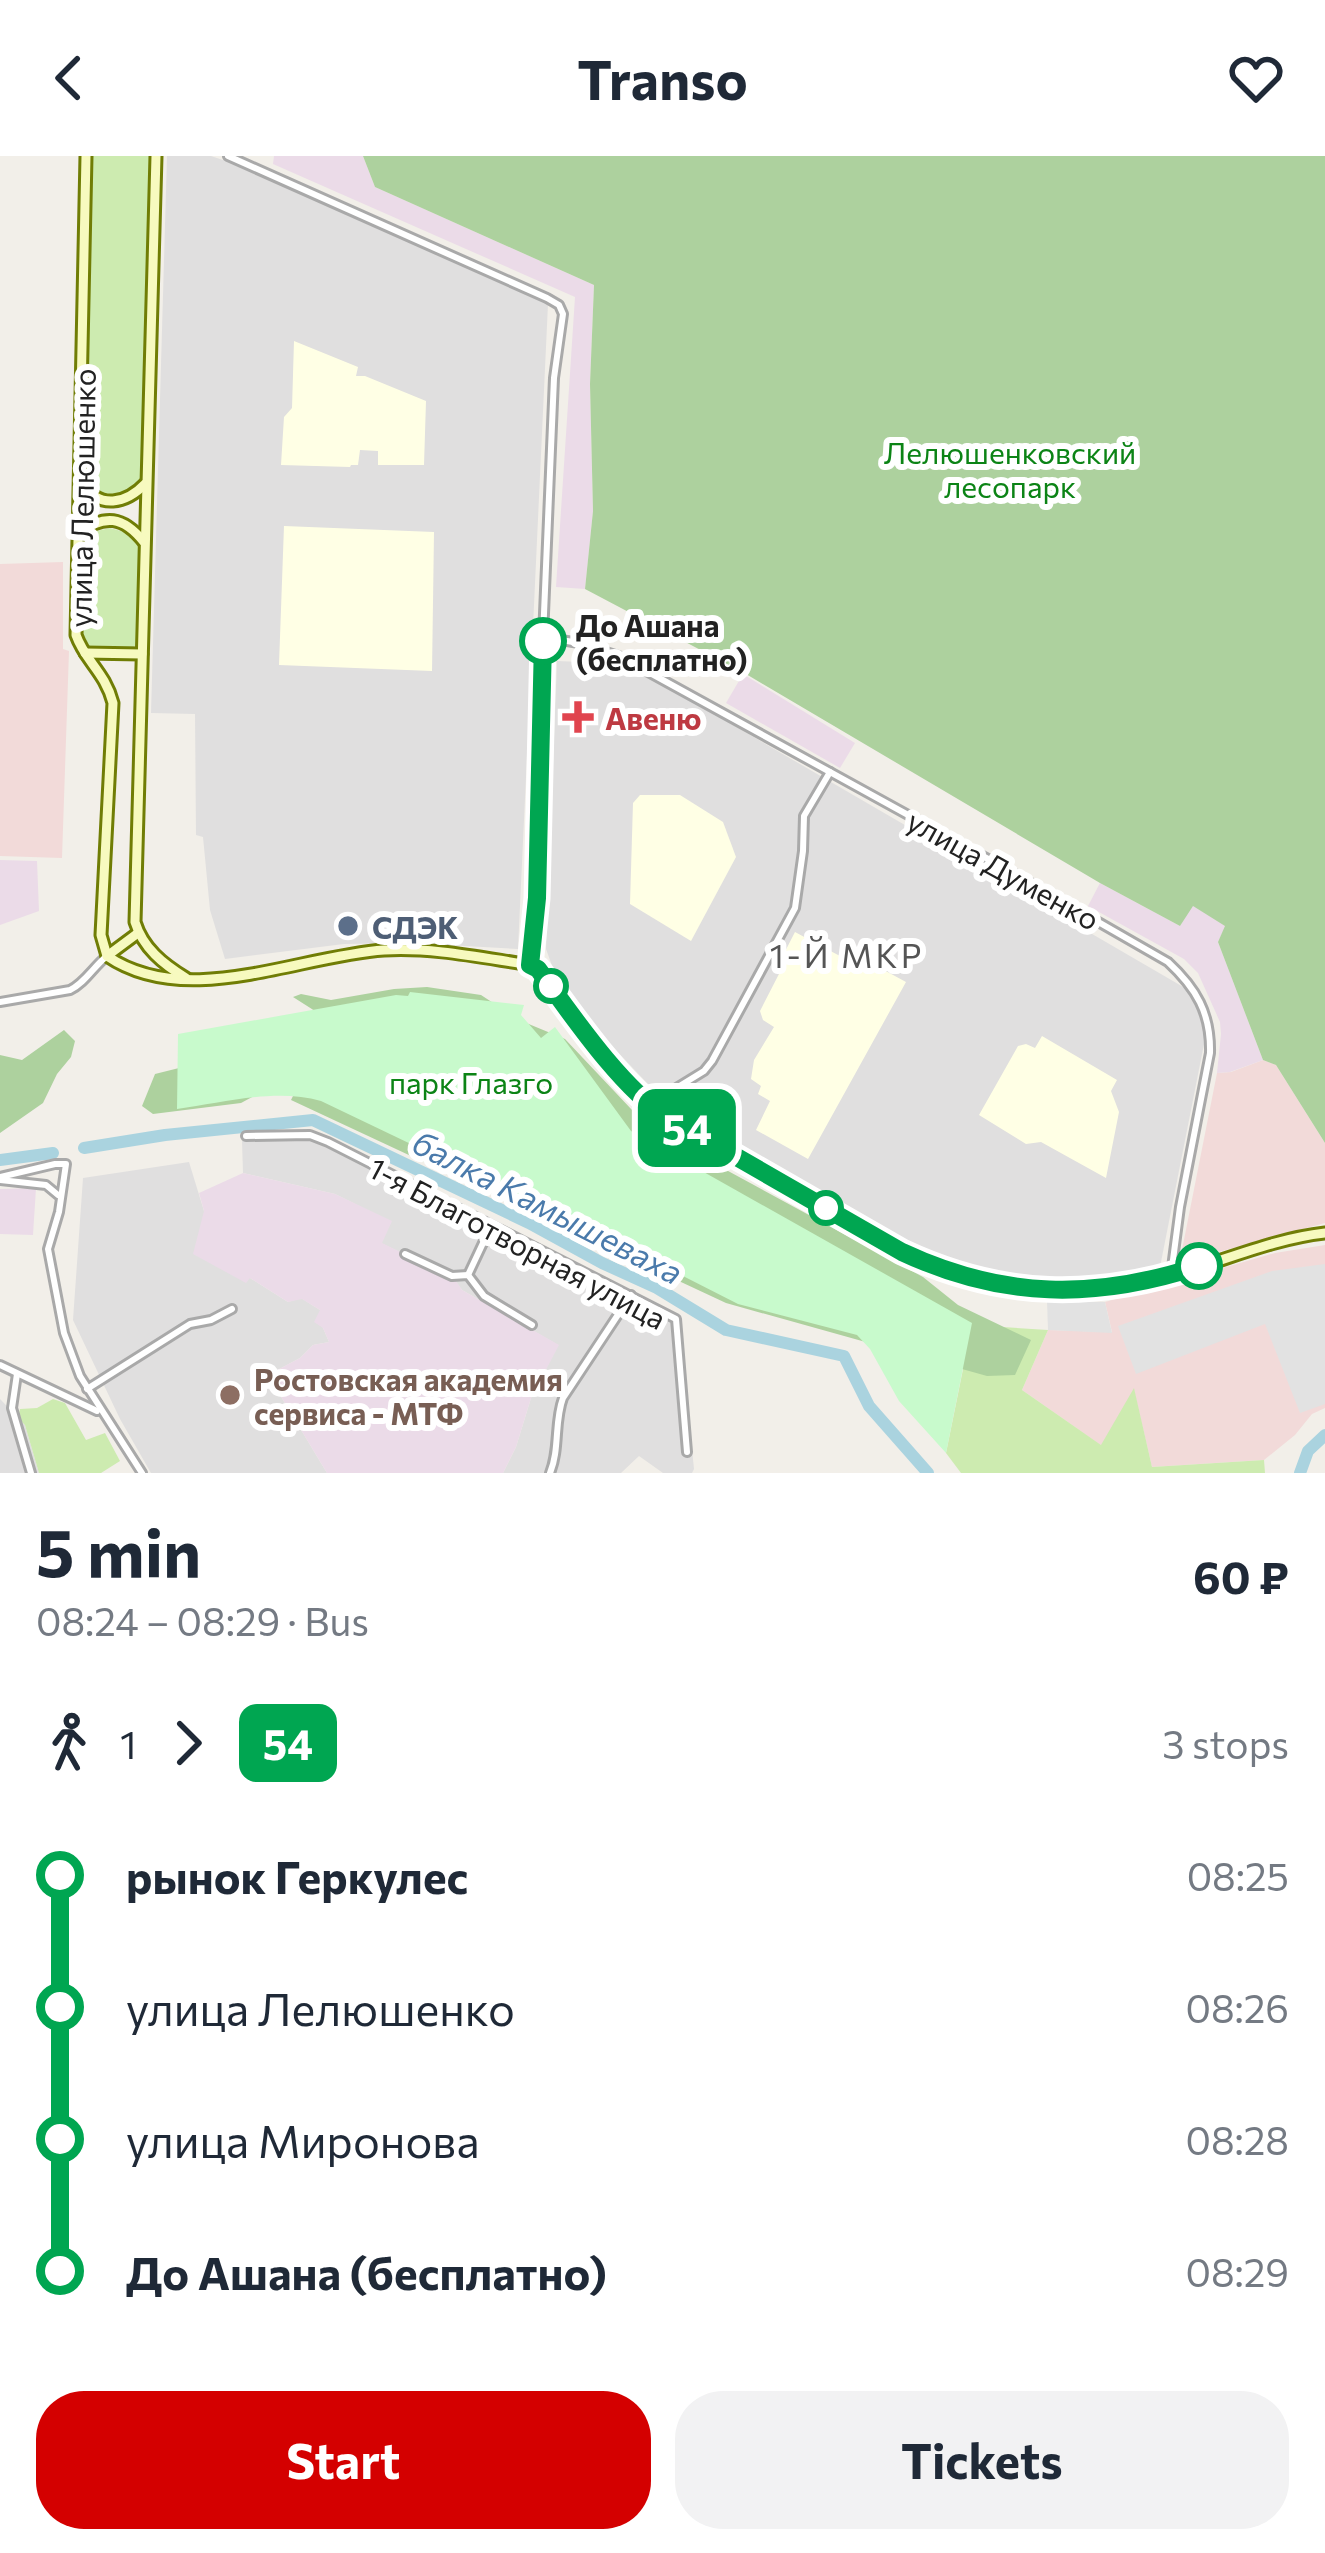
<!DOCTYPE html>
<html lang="en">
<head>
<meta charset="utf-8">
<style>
  :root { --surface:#fff; --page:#f2f2f3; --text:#1f2937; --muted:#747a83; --accent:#d40000 }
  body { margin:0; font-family:Commissioner,sans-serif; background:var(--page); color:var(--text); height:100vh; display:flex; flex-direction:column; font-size:45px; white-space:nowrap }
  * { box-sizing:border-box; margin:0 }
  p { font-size:39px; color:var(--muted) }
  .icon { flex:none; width:66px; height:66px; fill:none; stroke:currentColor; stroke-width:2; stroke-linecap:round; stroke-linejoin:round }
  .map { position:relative; height:1317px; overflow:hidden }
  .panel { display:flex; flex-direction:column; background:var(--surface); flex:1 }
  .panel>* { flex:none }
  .badge { padding:0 24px; border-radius:18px; font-size:42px; line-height:78px }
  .map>.badge { position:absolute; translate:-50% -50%; box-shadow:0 0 0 6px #fff }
  .legs { display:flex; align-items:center; gap:18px; height:132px; padding:0 36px; font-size:39px }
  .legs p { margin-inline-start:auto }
  .head { display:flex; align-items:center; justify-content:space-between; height:204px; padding:0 36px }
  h1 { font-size:66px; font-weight:700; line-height:90px }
  .action { display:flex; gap:24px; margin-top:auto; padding:24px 36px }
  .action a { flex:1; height:138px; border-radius:48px; background:var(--accent); color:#fff; font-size:48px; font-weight:700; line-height:138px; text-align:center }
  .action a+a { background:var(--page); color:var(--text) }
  ul { padding:0 36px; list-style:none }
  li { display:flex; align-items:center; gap:42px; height:132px; font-size:45px }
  li i { display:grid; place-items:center; width:18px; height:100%; margin:0 15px; background:currentColor }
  li i::after { content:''; width:30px; height:30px; margin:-15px; border:9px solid; border-radius:50%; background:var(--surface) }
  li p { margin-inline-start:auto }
  li:first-child i { background:linear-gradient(#0000 50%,currentColor 0) }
  li:last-child i { background:linear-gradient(currentColor 50%,#0000 0) }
  header { display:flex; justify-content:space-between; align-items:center; height:156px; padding:0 36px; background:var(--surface); font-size:54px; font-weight:700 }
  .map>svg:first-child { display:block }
</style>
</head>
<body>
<header><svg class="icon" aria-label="back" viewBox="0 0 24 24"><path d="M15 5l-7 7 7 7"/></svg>Transo<svg class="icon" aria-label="heart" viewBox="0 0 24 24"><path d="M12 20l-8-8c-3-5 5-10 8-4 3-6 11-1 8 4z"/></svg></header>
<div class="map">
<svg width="1325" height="1317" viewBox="0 0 1325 1317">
  <rect width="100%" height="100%" fill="#f2efe9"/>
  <g fill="#e0dfdf">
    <polygon points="167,0 211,0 232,7 548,148 518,793 411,787 344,788 225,803 210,754 203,681 196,679 195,558 151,557"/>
    <polygon points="557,505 628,508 1185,832 1201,853 1206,878 1160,1111 1108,1123 1044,1124 979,1117 907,1086 683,955 647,927 591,868 555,818 546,793"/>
    <polygon points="304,978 679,1165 694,1313 692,1317 663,1317 639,1300 621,1317 503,1317 516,1291 531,1242 558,1189 462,1134 453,1122 381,1087 391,1066 335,1038 243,1017 242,985"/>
    <polygon points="189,1006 204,1055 250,1122 288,1146 301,1142 320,1154 323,1172 329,1186 313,1189 300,1202 268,1219 327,1317 151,1317 120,1263 73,1164 83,1022"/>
    <polygon points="0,1243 25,1269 39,1317 0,1317"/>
  </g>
  <g fill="#f2dad9">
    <polygon points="63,406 63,493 69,495 62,702 0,700 0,408"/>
    <polygon points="1263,904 1276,909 1325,987 1325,1067 1185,1105 1181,1099 1217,917 1231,916"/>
    <polygon points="1325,1089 1325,1252 1312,1258 1295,1279 1264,1304 1152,1311 1134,1234 1102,1290 1022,1234 1048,1174 1112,1176 1105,1146 1275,1097"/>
  </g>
  <g fill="#ebdbe8">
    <polygon points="274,0 363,0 375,31 594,129 590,228 593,355 585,433 556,431 575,141 273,8"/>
    <polygon points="743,518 855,587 840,612 726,547"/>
    <polygon points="0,704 37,705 39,755 0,769"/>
    <polygon points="1100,727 1180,770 1192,749 1226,770 1218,786 1263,904 1230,916 1217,917 1221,878 1220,866 1198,817 1184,803 1088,750"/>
    <polygon points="243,1017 335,1038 392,1065 382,1087 454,1122 462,1134 559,1189 531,1242 516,1291 503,1317 327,1317 268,1219 300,1202 313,1189 329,1186 323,1172 314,1166 320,1154 302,1143 288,1146 250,1122 246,1127 193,1098 204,1055 199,1037"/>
    <polygon points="36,1032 33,1079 0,1078 0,1033"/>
  </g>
  <g fill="#ffffe5">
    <polygon points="294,185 358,211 356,220 365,220 426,245 424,309 378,309 378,295 360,294 358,309 351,309 350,311 281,309 284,261 292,252"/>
    <polygon points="284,370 434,376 432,515 279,509"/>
    <polygon points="640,639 680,639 723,666 736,701 691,785 630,748 633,647"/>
    <polygon points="795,776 853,807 858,800 906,826 808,1003 756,974 770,945 758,938 761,930 751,923 754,904 774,871 763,864 760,855 780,816 776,813"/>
    <polygon points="1042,880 1117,924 1111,935 1119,956 1106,1022 1041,986 1026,988 979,959 1018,890 1026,888 1035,892"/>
  </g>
  <g fill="#cdebb0">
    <path d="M92,0H151L143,321L134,336C110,343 91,344 85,316Z"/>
    <polygon points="110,372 128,377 140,391 137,489 126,495 87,493 79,478 82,383 92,376"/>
    <polygon points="972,1169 1048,1174 1022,1234 1101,1289 1134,1232 1152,1311 1264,1304 1265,1317 961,1317 946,1297"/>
    <polygon points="53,1243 65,1247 86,1284 105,1277 120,1305 101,1317 39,1317 25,1269 18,1262 20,1253 37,1252"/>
  </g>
  <g fill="#add19e">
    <polygon points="363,0 1325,0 1325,987 1276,909 1263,904 1218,786 1225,770 1193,750 1180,770 1100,727 746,518 585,433 593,355 590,228 594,129 375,31"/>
    <polygon points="427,831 481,839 519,864 565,883 649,972 923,1121 958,1149 1031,1184 1015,1219 987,1220 726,1147 291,944 306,914 315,855 293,841 301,838 331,844 394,833"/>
    <polygon points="64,874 75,885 71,901 57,918 43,947 0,977 0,899 22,904"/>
    <polygon points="187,910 254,940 241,947 153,958 142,950 155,918"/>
  </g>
  <path fill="#c8facc" d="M410,836L524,849L521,859L541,882L555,871L631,975L972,1167L946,1297L899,1245L870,1193L857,1179L738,1148L624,1090L321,945C275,932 223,947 177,953L178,878L396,839L408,840Z"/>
  <g fill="#e2e2e2">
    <polygon points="1325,1108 1325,1248 1300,1257 1265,1168 1136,1218 1118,1170 1272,1115"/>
    <polygon points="1047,1145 1105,1146 1112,1177 1048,1174"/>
  </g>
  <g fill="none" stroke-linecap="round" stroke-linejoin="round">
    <g stroke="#aad3df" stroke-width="12">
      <polyline points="84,992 165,979 313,964 529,1067 602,1107 657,1132 726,1174 844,1200 869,1250 928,1317"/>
      <polyline points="0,1004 53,997"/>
      <polyline points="1300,1317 1308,1295 1325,1279"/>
    </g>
    <defs>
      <g id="street">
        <polyline points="228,0 547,142 559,149 563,158 554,222 543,481 537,742 531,809"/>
        <path d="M543,481L579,487L621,501L999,709L1168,806C1196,832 1211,857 1210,897L1180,1051L1171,1119"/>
        <path d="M0,846L70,834C85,827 94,810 107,800"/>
        <polyline points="652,947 704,915 712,905 795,752 803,695 804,660 830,616"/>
        <polyline points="246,980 310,979 328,986 676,1163 687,1296"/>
        <polyline points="0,1021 55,1008 66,1008 59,1056 48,1093 64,1177 80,1220 142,1317"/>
        <polyline points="0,1024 46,1029 58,1039"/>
        <polyline points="405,1098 452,1120 468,1119 484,1140 532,1169"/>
        <polyline points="468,1119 491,1070"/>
        <polyline points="0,1209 97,1255"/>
        <polyline points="17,1218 12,1252 31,1317"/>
        <polyline points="87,1233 190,1168 211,1164 232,1153"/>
        <path d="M550,1317C560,1293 554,1266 563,1242L631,1139"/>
      </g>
      <g id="secondary">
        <path d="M86,0L76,479C85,505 105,516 113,547L101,779L107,800C186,854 297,800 384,794C432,791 483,802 531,809C547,818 556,838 567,853C595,889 624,926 658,955L902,1096C987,1137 1082,1144 1173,1119C1224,1105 1272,1083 1325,1077"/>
        <path d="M156,0L135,766C143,792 163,808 186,822"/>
        <path d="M83,327C99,354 126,348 146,327"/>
        <path d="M78,377C105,358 123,360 144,386"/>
        <polyline points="85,497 142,498"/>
        <polyline points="107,800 138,777"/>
      </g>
    </defs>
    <use href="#street" stroke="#a9a9a9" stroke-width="12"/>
    <use href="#secondary" stroke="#707d05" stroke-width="15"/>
    <use href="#street" stroke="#fff" stroke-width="6"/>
    <use href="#secondary" stroke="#f7fabf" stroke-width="9"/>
  </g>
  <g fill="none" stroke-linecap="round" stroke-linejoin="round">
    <defs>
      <path id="line-1" d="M543,485L537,742L530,809L538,813C571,858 621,932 667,961L902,1096C1002,1143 1095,1144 1199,1110"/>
    </defs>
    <use href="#line-1" stroke="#fff" stroke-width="27"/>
    <use href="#line-1" stroke="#00a651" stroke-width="18"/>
  </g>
  <g fill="#fff" stroke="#00a651" stroke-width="6">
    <circle cx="543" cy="485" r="21"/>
    <circle cx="551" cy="830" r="15"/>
    <circle cx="826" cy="1052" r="15"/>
    <circle cx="1199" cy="1110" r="21"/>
  </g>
  <path fill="#e0444e" stroke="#fff" stroke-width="4.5" d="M572 543h12v12h12v12h-12v12h-12v-12h-12v-12h12z"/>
  <circle fill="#5c6f8a" stroke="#fff" stroke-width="4.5" cx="348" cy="770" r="12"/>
  <circle fill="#8d6e63" stroke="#fff" stroke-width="4.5" cx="230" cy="1239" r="12"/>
  <g text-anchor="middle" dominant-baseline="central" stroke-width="12" stroke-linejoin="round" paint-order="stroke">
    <g font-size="30" fill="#0c8416" stroke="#fff">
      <text x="1010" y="295">Лелюшенковский<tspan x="1010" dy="34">лесопарк</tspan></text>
      <text x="471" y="925">парк Глазго</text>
    </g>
    <g font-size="30" fill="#222" stroke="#fff">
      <text transform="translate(81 342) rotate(-89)">улица Лелюшенко</text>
      <text transform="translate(1004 713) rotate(29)">улица Думенко</text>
      <text transform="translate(518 1086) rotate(28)">1-я Благотворная улица</text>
    </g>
    <g font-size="30" font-weight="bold" fill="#222" stroke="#fff" text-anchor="start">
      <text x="576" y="468">До Ашана<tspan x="576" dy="34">(бесплатно)</tspan></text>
    </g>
    <g font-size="30" font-weight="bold" fill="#be3a42" stroke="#fff" text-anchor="start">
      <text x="605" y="561">Авеню</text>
    </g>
    <g font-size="30" font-weight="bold" fill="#4e5e75" stroke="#fff" text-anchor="start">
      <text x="372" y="770">СДЭК</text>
    </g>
    <g font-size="30" font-weight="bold" fill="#785e54" stroke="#fff" text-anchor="start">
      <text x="254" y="1222">Ростовская академия<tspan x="254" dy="34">сервиса - МТФ</tspan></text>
    </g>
    <g font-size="33" letter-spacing="3" fill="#555" stroke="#fff">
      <text x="847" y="798">1-Й МКР</text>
    </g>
    <g font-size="33" font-style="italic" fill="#4a7aab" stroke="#fff">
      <text transform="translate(548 1050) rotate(27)">балка Камышеваха</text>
    </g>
  </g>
</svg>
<b class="badge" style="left:687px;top:972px;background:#00a651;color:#fff">54</b>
</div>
<section class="panel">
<div class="head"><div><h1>5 min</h1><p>08:24 – 08:29 · Bus</p></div><b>60 ₽</b></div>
<div class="legs"><svg class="icon" aria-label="walk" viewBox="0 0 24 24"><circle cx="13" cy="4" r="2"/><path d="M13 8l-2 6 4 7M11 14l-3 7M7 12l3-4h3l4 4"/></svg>1<svg class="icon" aria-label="forward" viewBox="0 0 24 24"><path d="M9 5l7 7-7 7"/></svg><b class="badge" style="background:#00a651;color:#fff">54</b><p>3 stops</p></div>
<ul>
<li><i style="color:#00a651"></i><b>рынок Геркулес</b><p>08:25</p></li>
<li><i style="color:#00a651"></i><span>улица Лелюшенко</span><p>08:26</p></li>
<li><i style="color:#00a651"></i><span>улица Миронова</span><p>08:28</p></li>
<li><i style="color:#00a651"></i><b>До Ашана (бесплатно)</b><p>08:29</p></li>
</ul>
<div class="action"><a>Start</a><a>Tickets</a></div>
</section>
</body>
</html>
